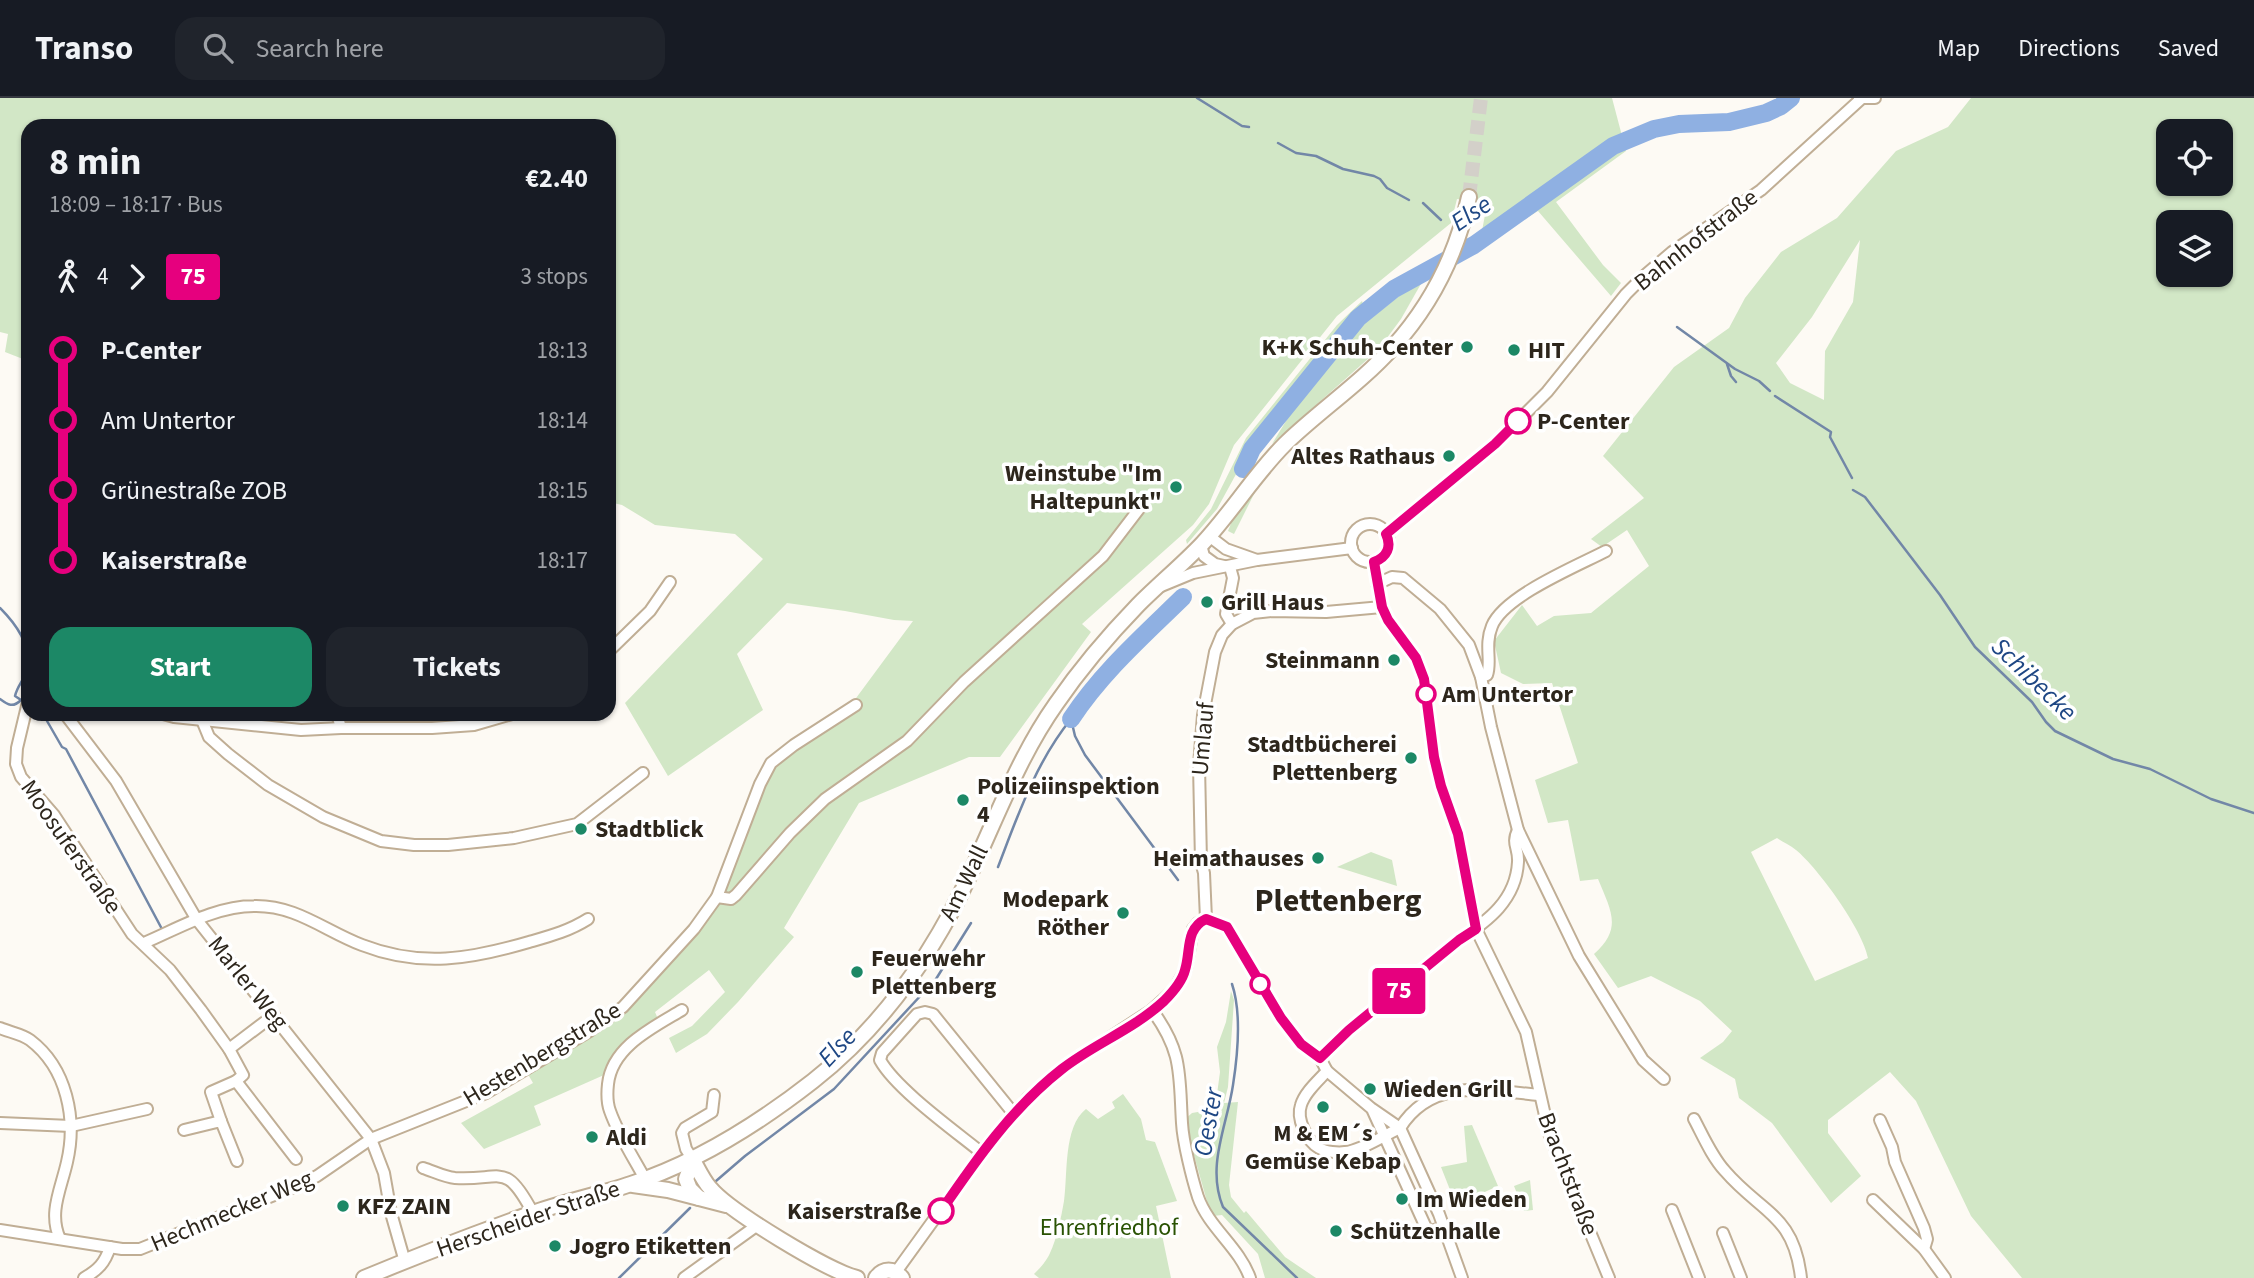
<!DOCTYPE html>
<html lang="en">
<head>
<meta charset="utf-8">
<style>
  :root { --surface:#171b24; --page:#20242c; --text:#f1f3f6; --muted:#9ea1a6; --line:#363941; --accent:#1c8866 }
  body { margin:0; font-family:"Source Sans 3",sans-serif; background:var(--page); color:var(--text); height:100vh; display:flex; flex-direction:column; font-size:26px; white-space:nowrap }
  * { box-sizing:border-box; margin:0 }
  p { font-size:23px; color:var(--muted) }
  .icon { flex:none; width:38px; height:38px; fill:none; stroke:currentColor; stroke-width:2; stroke-linecap:round; stroke-linejoin:round }
  .map { position:relative; flex:1; overflow:hidden }
  .panel { position:absolute; left:21px; top:21px; width:595px; height:602px; display:flex; flex-direction:column; background:var(--surface); border-radius:21px; box-shadow:0 2px 5px #0004 }
  .panel>* { flex:none }
  .badge { padding:0 14px; border-radius:5px; font-size:24px; line-height:46px }
  .controls { position:absolute; left:2156px; top:21px; display:grid; gap:14px }
  .controls a { display:grid; place-items:center; width:77px; height:77px; border-radius:14px; background:var(--surface); box-shadow:0 2px 5px #0004; font-size:35px }
  .map>.badge { position:absolute; translate:-50% -50%; box-shadow:0 0 0 4px #fff }
  .legs { display:flex; align-items:center; gap:10px; height:77px; padding:0 28px; font-size:23px }
  .legs p { margin-inline-start:auto }
  .headline { display:flex; align-items:center; justify-content:space-between; height:119px; padding:0 28px }
  h1 { font-size:38px; font-weight:700; line-height:52px }
  .action { display:flex; gap:14px; margin-top:auto; padding:14px 28px }
  .action a { flex:1; height:80px; border-radius:21px; background:var(--accent); color:#fff; font-size:28px; font-weight:700; line-height:80px; text-align:center }
  .action a+a { background:var(--page); color:var(--text) }
  ul { padding:0 28px; list-style:none }
  li { display:flex; align-items:center; gap:24px; height:70px; font-size:26px }
  li i { display:grid; place-items:center; width:10px; height:100%; margin:0 9px; background:currentColor }
  li i::after { content:''; width:18px; height:18px; margin:-9px; border:5px solid; border-radius:50%; background:var(--surface) }
  li p { margin-inline-start:auto }
  li:first-child i { background:linear-gradient(#0000 50%,currentColor 0) }
  li:last-child i { background:linear-gradient(currentColor 50%,#0000 0) }
  header { display:flex; align-items:center; gap:42px; box-sizing:border-box; height:98px; padding:0 35px; background:var(--surface); border-bottom:2px solid var(--line) }
  header strong { font-size:33px }
  nav { display:flex; gap:38px; margin-inline-start:auto; font-size:24px }
  .search { width:490px; height:63px; background:var(--page); display:flex; align-items:center; gap:18px; box-sizing:border-box; padding:0 24px; border-radius:21px; color:var(--muted); font-size:26px }
  .map>svg:first-child { display:block }
</style>
</head>
<body>
<header>
<strong>Transo</strong>
<div class="search"><svg class="icon" aria-label="search" viewBox="0 0 24 24"><circle cx="10" cy="10" r="6"/><path d="M15 15l6 6"/></svg>Search here</div>
<nav><a>Map</a><a>Directions</a><a>Saved</a></nav>
</header>
<div class="map">
<svg width="2254" height="1180" viewBox="0 0 2254 1180">
  <rect width="100%" height="100%" fill="#fdfaf4"/>
  <g fill="#d2e7c6" fill-rule="evenodd">
    <path d="M0,0H1612L1626,53L1556,104L1603,167L1621,185L1611,198L1538,113L1479,149L1487,106L1457,101L1451,125L1337,218L1234,347L1209,406L1193,427L1082,526L1091,534L1000,659H969L859,705L784,830L794,839L738,904L707,936L676,955L669,940L692,928L725,894L709,872L655,914L658,921C640,935 608,953 604,977L534,1008L541,1027L484,1051L461,1025L533,985L525,971L623,909L716,799L771,665L845,615L913,523L894,522L845,513L787,505L737,556L763,612L668,678L625,605L763,461L735,436L655,427L622,407L609,404V28H28V263L5,254L8,236L0,234Z"/>
    <path d="M1971,0H2254V1180H2022L1971,1118L1916,1003L1890,974L1828,1022V1035L1861,1078L1831,1105L1772,1025L1739,1000L1735,981L1700,960L1723,944L1732,933L1700,903L1651,878L1618,890L1594,856C1623,830 1611,813 1598,781L1580,783L1568,722L1548,725L1535,682L1578,665L1552,585L1523,586L1501,575L1494,543L1522,507L1537,528L1554,518L1591,515L1649,468L1627,432L1602,449L1591,441L1644,400L1603,358L1674,269L1729,230L1745,200L1781,154L1837,120L1896,53L1948,29ZM2168,33H2221V86H2168ZM2168,124H2221V177H2168ZM1860,142L1853,204L1825,253L1824,302L1790,285L1776,265L1812,219ZM1777,740C1783,744 1790,747 1796,752C1818,770 1863,832 1868,860L1815,883L1751,754Z"/>
    <polygon points="1426,177 1401,221 1378,252 1272,346 1303,295 1356,232"/>
    <polygon points="1362,203 1363,206 1350,218 1264,325 1217,411 1187,446 1186,442 1211,411 1246,340 1337,227"/>
    <polygon points="1256,392 1234,436 1228,433 1234,418"/>
    <polygon points="1371,754 1392,762 1397,788 1337,769"/>
    <polygon points="1231,893 1234,902 1228,989 1224,1005 1238,1004 1229,1087 1231,1099 1244,1115 1246,1113 1285,1159 1316,1180 1265,1180 1258,1156 1222,1117 1213,1118 1208,1107 1184,1022 1192,1015 1215,1011 1220,974 1217,949 1226,924"/>
    <path d="M1123,996L1141,1021L1146,1042L1155,1044L1177,1103L1156,1108L1171,1180H1039L1034,1176C1040,1170 1046,1164 1050,1155C1057,1140 1061,1120 1064,1103C1068,1076 1063,1029 1086,1011L1098,1021L1115,1010L1112,1004Z"/>
    <polygon points="1472,1027 1498,1088 1456,1107 1441,1069 1467,1064 1464,1028"/>
    <polygon points="1530,1082 1533,1112 1524,1113 1514,1088"/>
  </g>
  <g fill="none" stroke-linecap="round" stroke-linejoin="round">
    <g stroke="#7287a7" stroke-width="2.5">
      <polyline points="1197,0 1242,28 1249,29"/>
      <polyline points="1278,45 1296,55 1316,58 1343,71 1374,78 1380,81 1387,90 1409,102"/>
      <polyline points="1423,105 1441,122"/>
      <polyline points="1677,229 1735,271 1759,283 1770,293"/>
      <polyline points="1727,266 1731,278 1736,284"/>
      <polyline points="1775,298 1831,334 1830,339 1852,380"/>
      <polyline points="1853,392 1865,399 1940,497 1975,549 2032,604 2046,624 2055,633 2113,661 2150,671 2211,701 2254,715"/>
      <path d="M0,510C17,527 35,551 25,577C22,584 17,589 15,598L21,602C13,610 8,607 0,601"/>
      <polyline points="43,616 62,649 66,651 163,833"/>
      <polyline points="1071,621 1075,638 1085,657 1178,782"/>
      <path d="M998,769C1018,717 1036,664 1071,621"/>
      <path d="M1232,886C1242,916 1238,955 1233,987C1227,1028 1206,1068 1223,1109L1297,1180"/>
      <polyline points="716,1083 745,1058 834,991 936,881 971,825"/>
      <polyline points="619,1180 690,1110"/>
    </g>
    <g stroke="#8fb0e2" stroke-width="18">
      <polyline points="1243,371 1252,351 1358,220 1394,191 1474,147 1613,48 1654,31 1679,26 1729,24 1766,15 1781,8 1791,0"/>
      <path d="M1071,621C1102,574 1143,538 1183,499"/>
    </g>
    <polyline stroke="#d3d0c9" stroke-width="14" stroke-dasharray="14 7" stroke-linecap="butt" points="1469,99 1481,0"/>
    <defs>
      <g id="minor">
        <polyline points="1859,0 1875,0"/>
        <circle cx="1370" cy="445" r="19"/>
        <polyline points="1386,436 1495,346 1547,294 1626,196 1644,178 1672,154 1761,92 1862,0"/>
        <polyline points="1209,438 1226,451 1257,462"/>
        <polyline points="1201,447 1204,458 1215,466 1224,468"/>
        <polyline points="1374,464 1382,509 1388,522 1416,560 1424,581 1434,659 1441,688 1458,736 1476,831 1526,934 1549,1035 1609,1180"/>
        <polyline points="1230,469 1233,480 1226,516 1232,526"/>
        <polyline points="1377,486 1392,479 1403,480 1440,511 1469,547 1481,579 1491,629 1518,732 1579,858 1643,962 1664,981"/>
        <polyline points="1159,489 1193,475 1257,462 1352,450"/>
        <polyline points="609,553 650,513 670,484"/>
        <path d="M1481,579L1487,577C1492,564 1484,547 1492,528C1504,498 1577,468 1606,453"/>
        <polyline points="28,604 17,650 16,666 21,679 54,717 132,836 170,872 201,912 229,951 243,977 236,983"/>
        <polyline points="65,616 116,683 197,822 371,1041 384,1075 391,1115 405,1164"/>
        <polyline points="163,616 174,619 301,632 341,630 432,630 474,627 512,616"/>
        <polyline points="337,616 341,630"/>
        <polyline points="202,622 209,639 228,656 268,687 323,719 381,743 414,747 448,747 514,740 577,726 643,675"/>
        <polyline points="717,799 731,801 736,797 790,735 825,701 907,643 964,584 1103,458 1139,411"/>
        <polyline points="1206,821 1204,775 1201,764 1199,667 1203,617 1215,554 1222,537 1232,526 1253,515 1272,513 1326,514 1382,509"/>
        <polyline points="1206,821 1227,829 1281,920 1301,946 1320,960 1327,973 1371,1010 1400,1030 1439,1116 1462,1180"/>
        <path d="M144,845C179,830 216,808 254,808C296,807 325,833 362,847C421,870 471,861 529,844C550,838 569,833 588,821"/>
        <path d="M1152,912C1183,954 1179,976 1182,1025C1183,1044 1192,1080 1198,1099C1209,1130 1239,1149 1250,1180"/>
        <path d="M0,930C9,934 22,936 30,942C67,970 77,1021 67,1064C61,1091 48,1115 60,1141"/>
        <polyline points="229,951 274,917"/>
        <path d="M1320,960L1349,932L1459,842C1488,823 1516,802 1518,764C1519,750 1511,746 1518,732"/>
        <path d="M1327,973C1318,983 1305,994 1301,1007C1296,1021 1307,1043 1319,1050C1326,1054 1338,1055 1345,1054C1360,1053 1385,1037 1400,1030"/>
        <polyline points="1373,1013 1428,1134 1444,1129"/>
        <path d="M1694,1021C1703,1038 1712,1059 1725,1073C1761,1115 1794,1116 1801,1180"/>
        <polyline points="1880,1022 1892,1049 1895,1064 1924,1130 1927,1141 1924,1151"/>
        <polyline points="221,1023 211,994 236,983 296,1061"/>
        <polyline points="0,1025 71,1028 147,1011"/>
        <path d="M1400,1030C1432,979 1487,992 1539,997"/>
        <polyline points="184,1032 221,1023 237,1063"/>
        <path d="M982,1055C955,1033 896,991 880,962L882,955L917,916L925,914L933,916L1014,1016"/>
        <polyline points="693,1062 686,1051 682,1035 685,1030 712,1014 714,997"/>
        <path d="M423,1070C433,1073 444,1079 455,1080C502,1083 505,1062 533,1115"/>
        <path d="M645,1081C633,1059 618,1036 610,1013C607,1005 607,995 608,986C612,949 652,930 682,912"/>
        <polyline points="1873,1102 1924,1151 1945,1180"/>
        <polyline points="1672,1112 1699,1180"/>
        <polyline points="0,1132 122,1151 140,1151 299,1087 317,1078 371,1041 486,995 588,934 623,909 694,831 717,799 760,686 771,665 794,647 856,607"/>
        <polyline points="1723,1135 1741,1180"/>
        <polyline points="896,1174 982,1055 1028,1000 1063,970 1152,912 1174,892 1186,871 1193,831 1198,825 1206,821"/>
        <path d="M84,1180C98,1172 105,1165 110,1149"/>
        <polyline points="684,1180 759,1126"/>
      </g>
      <g id="secondary">
        <path d="M693,1062C698,1071 703,1082 710,1090C729,1113 828,1173 857,1180"/>
        <polyline points="693,1062 686,1081 690,1091 699,1100"/>
        <polyline points="633,1087 668,1092 726,1107"/>
        <path d="M364,1180C419,1157 474,1136 530,1116C563,1104 598,1097 631,1086C698,1064 758,1026 813,983C883,928 935,853 972,772C998,716 1020,657 1056,606C1080,571 1108,538 1138,507C1159,486 1182,467 1202,446C1232,414 1254,377 1285,346C1319,313 1361,285 1393,249C1431,207 1457,155 1469,99"/>
        <path d="M876,1180C883,1170 894,1170 902,1180"/>
      </g>
    </defs>
    <use href="#minor" stroke="#c0ae95" stroke-width="14"/>
    <use href="#secondary" stroke="#c0ae95" stroke-width="18"/>
    <use href="#minor" stroke="#fff" stroke-width="10"/>
    <use href="#secondary" stroke="#fff" stroke-width="14"/>
  </g>
  <g fill="none" stroke-linecap="round" stroke-linejoin="round">
    <defs>
      <path id="line-1" d="M941,1113C976,1062 1012,1010 1062,971C1094,946 1134,931 1164,903C1172,895 1182,884 1185,872C1191,853 1185,831 1206,821L1227,829L1281,920L1301,946L1320,960L1349,932L1459,842L1476,831L1458,736L1441,688L1434,659L1424,581L1416,560L1388,522L1382,509L1374,464C1387,459 1392,449 1386,436L1495,346L1518,323"/>
    </defs>
    <use href="#line-1" stroke="#fff" stroke-width="16"/>
    <use href="#line-1" stroke="#e6007e" stroke-width="10"/>
  </g>
  <g fill="#1c8866" stroke="#fff" stroke-width="2.5">
    <circle cx="1467" cy="249" r="7"/>
    <circle cx="1514" cy="252" r="7"/>
    <circle cx="1449" cy="358" r="7"/>
    <circle cx="1176" cy="389" r="7"/>
    <circle cx="1207" cy="504" r="7"/>
    <circle cx="1394" cy="562" r="7"/>
    <circle cx="1411" cy="660" r="7"/>
    <circle cx="963" cy="702" r="7"/>
    <circle cx="581" cy="731" r="7"/>
    <circle cx="1318" cy="760" r="7"/>
    <circle cx="1123" cy="815" r="7"/>
    <circle cx="857" cy="874" r="7"/>
    <circle cx="1370" cy="991" r="7"/>
    <circle cx="1323" cy="1009" r="7"/>
    <circle cx="592" cy="1039" r="7"/>
    <circle cx="1402" cy="1101" r="7"/>
    <circle cx="343" cy="1108" r="7"/>
    <circle cx="1336" cy="1133" r="7"/>
    <circle cx="555" cy="1148" r="7"/>
  </g>
  <g fill="#fff" stroke="#e6007e" stroke-width="3.5">
    <circle cx="1518" cy="323" r="12"/>
    <circle cx="1426" cy="596" r="9"/>
    <circle cx="1260" cy="886" r="9"/>
    <circle cx="941" cy="1113" r="12"/>
  </g>
  <g text-anchor="middle" dominant-baseline="central" stroke-width="7" stroke-linejoin="round" paint-order="stroke">
    <g font-size="24" fill="#2d261c" stroke="#fff">
      <text transform="translate(1696 142) rotate(-38)">Bahnhofstraße</text>
      <text transform="translate(1203 641) rotate(-85)">Umlauf</text>
      <text transform="translate(71 749) rotate(55)">Moosuferstraße</text>
      <text transform="translate(964 785) rotate(-64)">Am Wall</text>
      <text transform="translate(248 885) rotate(51)">Marler Weg</text>
      <text transform="translate(542 956) rotate(-31)">Hestenbergstraße</text>
      <text transform="translate(1568 1076) rotate(69)">Brachtstraße</text>
      <text transform="translate(232 1113) rotate(-23)">Hechmecker Weg</text>
      <text transform="translate(528 1121) rotate(-19)">Herscheider Straße</text>
    </g>
    <g font-size="24" font-weight="bold" fill="#2d261c" stroke="#fff" text-anchor="start">
      <text x="1453" y="249" text-anchor="end">K+K Schuh-Center</text>
      <text x="1528" y="252">HIT</text>
      <text x="1435" y="358" text-anchor="end">Altes Rathaus</text>
      <text x="1162" y="375" text-anchor="end">Weinstube "Im<tspan x="1162" dy="28">Haltepunkt"</tspan></text>
      <text x="1221" y="504">Grill Haus</text>
      <text x="1380" y="562" text-anchor="end">Steinmann</text>
      <text x="1397" y="646" text-anchor="end">Stadtbücherei<tspan x="1397" dy="28">Plettenberg</tspan></text>
      <text x="977" y="688">Polizeiinspektion<tspan x="977" dy="28">4</tspan></text>
      <text x="595" y="731">Stadtblick</text>
      <text x="1304" y="760" text-anchor="end">Heimathauses</text>
      <text x="1109" y="801" text-anchor="end">Modepark<tspan x="1109" dy="28">Röther</tspan></text>
      <text x="871" y="860">Feuerwehr<tspan x="871" dy="28">Plettenberg</tspan></text>
      <text x="1384" y="991">Wieden Grill</text>
      <text x="1323" y="1035" text-anchor="middle">M &amp; EM´s<tspan x="1323" dy="28">Gemüse Kebap</tspan></text>
      <text x="606" y="1039">Aldi</text>
      <text x="1416" y="1101">Im Wieden</text>
      <text x="357" y="1108">KFZ ZAIN</text>
      <text x="1350" y="1133">Schützenhalle</text>
      <text x="569" y="1148">Jogro Etiketten</text>
    </g>
    <g font-size="24" font-weight="bold" fill="#2d261c" stroke="#fff" text-anchor="start">
      <text x="1537" y="323">P-Center</text>
      <text x="1442" y="596">Am Untertor</text>
      <text x="922" y="1113" text-anchor="end">Kaiserstraße</text>
    </g>
    <g font-size="24" fill="#2a5304" stroke="#fff">
      <text x="1109" y="1129">Ehrenfriedhof</text>
    </g>
    <g font-size="26" font-style="italic" fill="#1e4784" stroke="#fff">
      <text transform="translate(1471 115) rotate(-34)">Else</text>
      <text transform="translate(2034 581) rotate(44)">Schibecke</text>
      <text transform="translate(837 949) rotate(-47)">Else</text>
      <text transform="translate(1208 1024) rotate(-80)">Oester</text>
    </g>
    <g font-size="32" font-weight="bold" fill="#2d261c" stroke="#fff">
      <text x="1338" y="803">Plettenberg</text>
    </g>
  </g>
</svg>
<div class="controls">
<a><svg class="icon" aria-label="locate" viewBox="0 0 24 24"><circle cx="12" cy="12" r="6"/><path d="M12 2v4M12 18v4M2 12h4M18 12h4"/></svg></a>
<a><svg class="icon" aria-label="layers" viewBox="0 0 24 24"><path d="M12 4l9 5-9 5-9-5zM3 14l9 5 9-5"/></svg></a>
</div>
<b class="badge" style="left:1399px;top:893px;background:#e6007e;color:#fff">75</b>
<section class="panel">
<div class="headline"><div><h1>8 min</h1><p>18:09 – 18:17 · Bus</p></div><b>€2.40</b></div>
<div class="legs"><svg class="icon" aria-label="walk" viewBox="0 0 24 24"><circle cx="13" cy="4" r="2"/><path d="M13 8l-2 6 4 7M11 14l-3 7M7 12l3-4h3l4 4"/></svg>4<svg class="icon" aria-label="forward" viewBox="0 0 24 24"><path d="M9 5l7 7-7 7"/></svg><b class="badge" style="background:#e6007e;color:#fff">75</b><p>3 stops</p></div>
<ul>
<li><i style="color:#e6007e"></i><b>P-Center</b><p>18:13</p></li>
<li><i style="color:#e6007e"></i><span>Am Untertor</span><p>18:14</p></li>
<li><i style="color:#e6007e"></i><span>Grünestraße ZOB</span><p>18:15</p></li>
<li><i style="color:#e6007e"></i><b>Kaiserstraße</b><p>18:17</p></li>
</ul>
<div class="action"><a>Start</a><a>Tickets</a></div>
</section>
</div>
</body>
</html>
